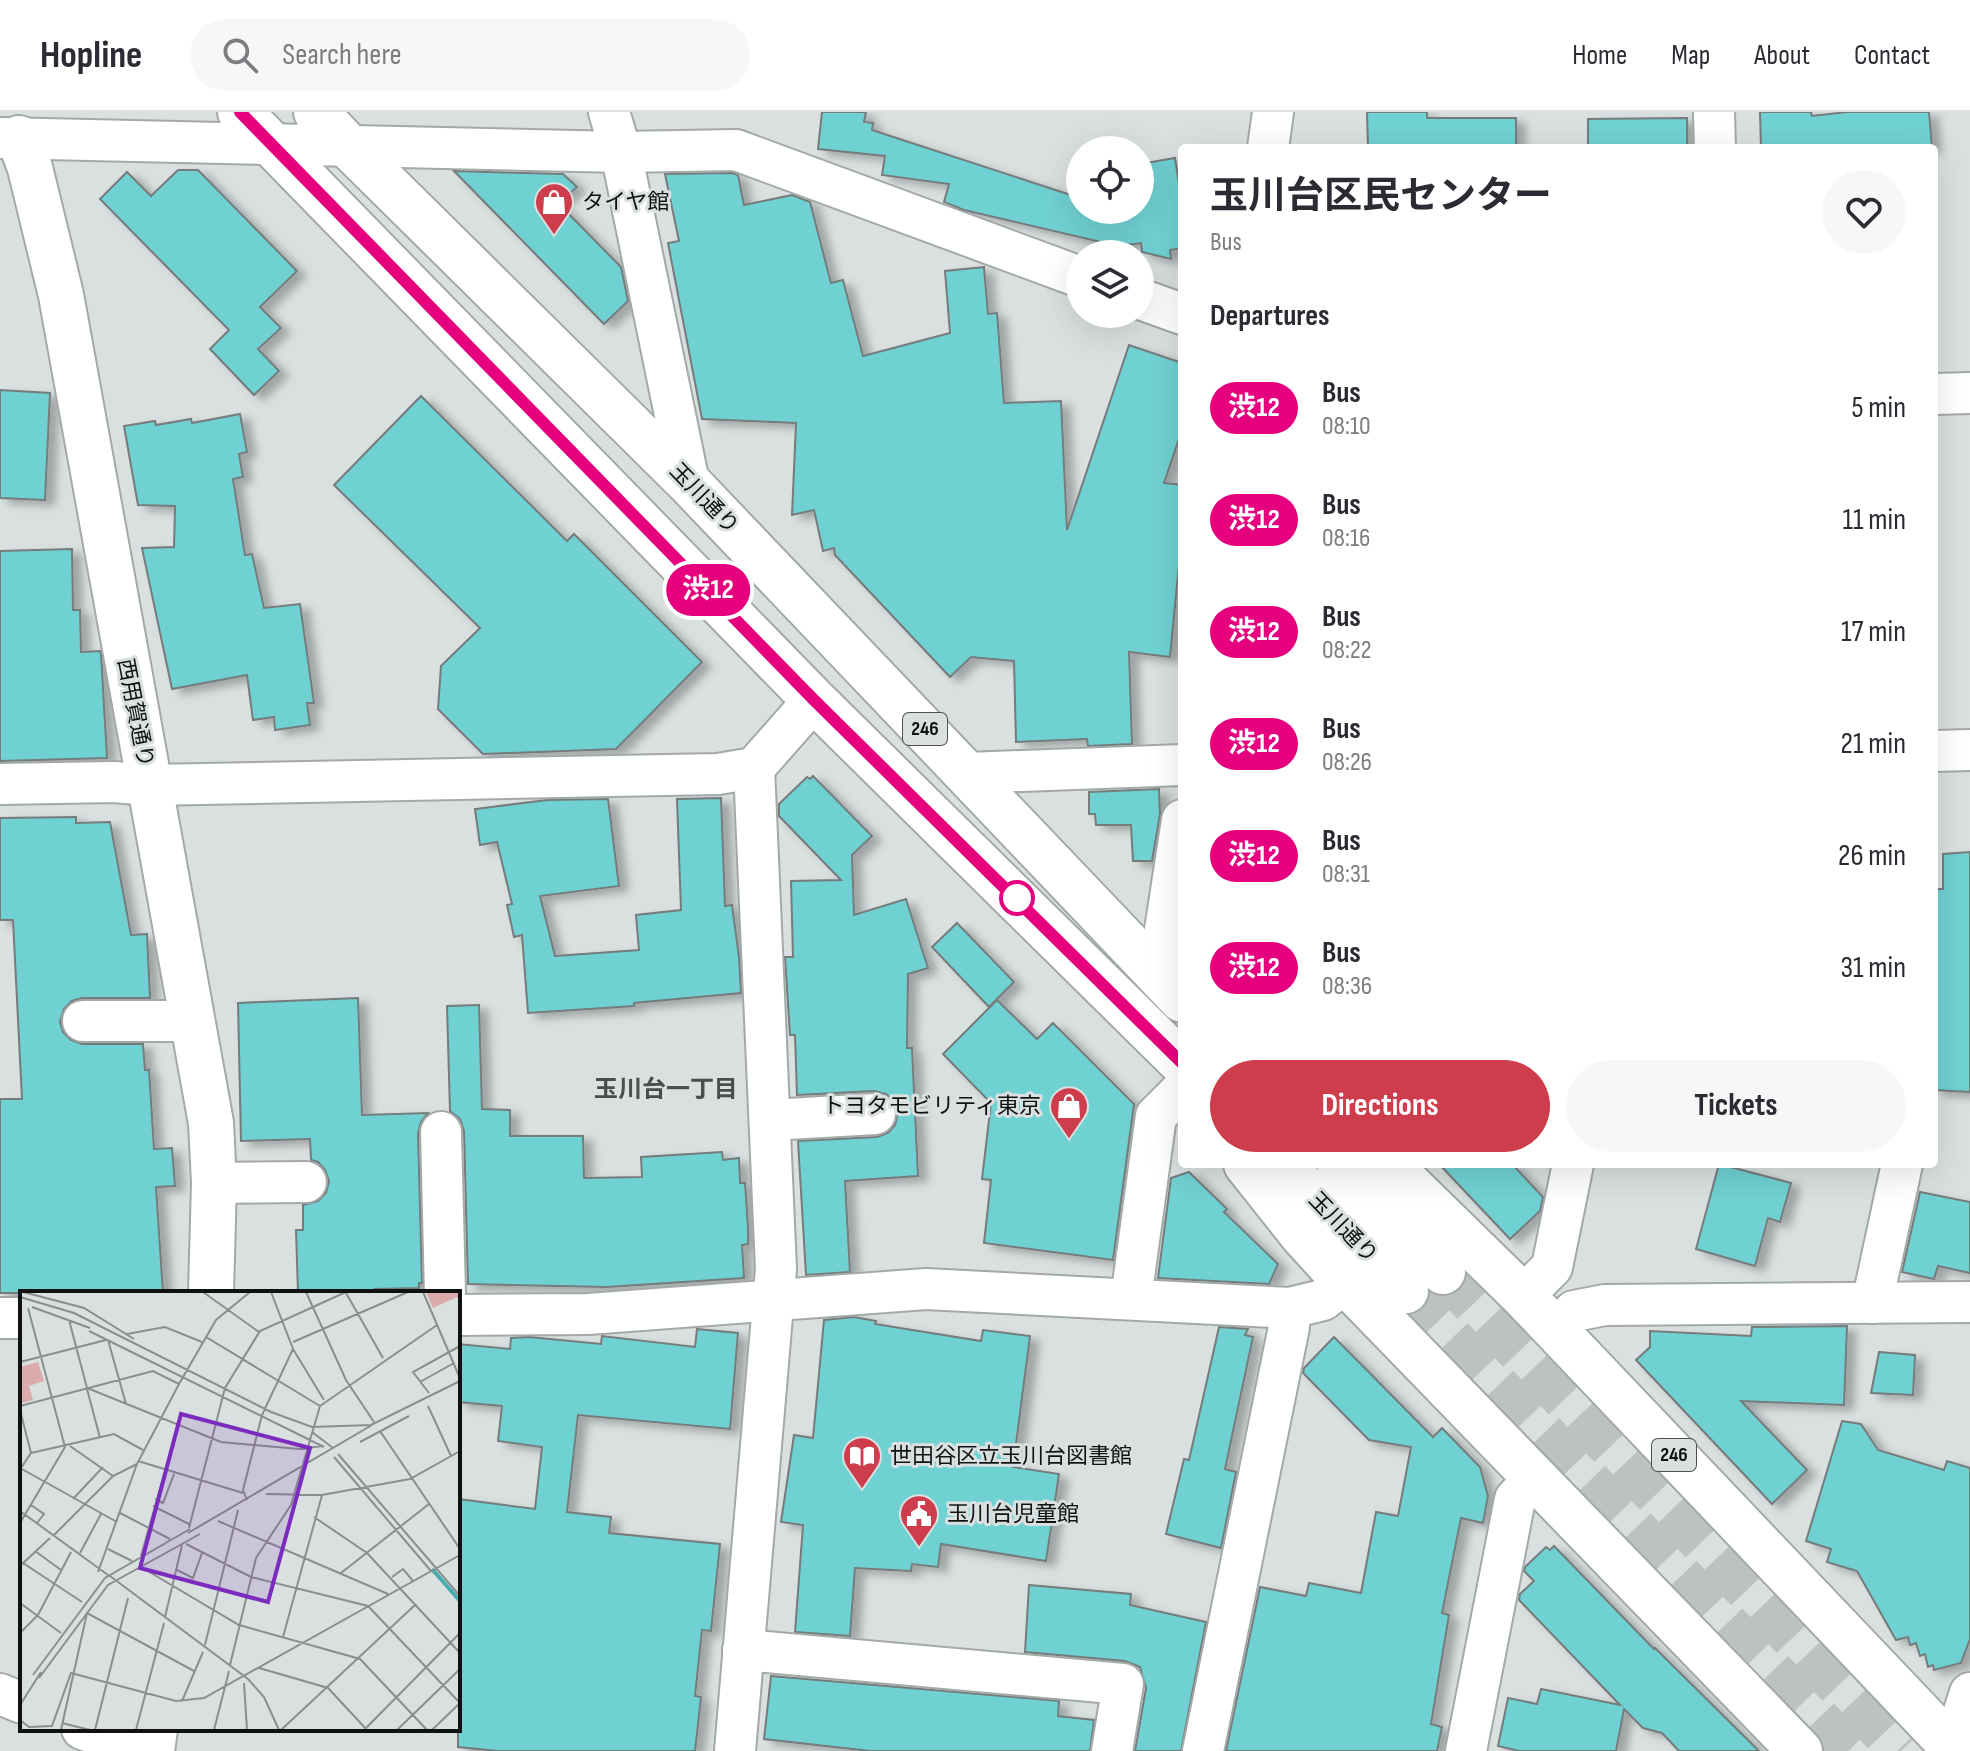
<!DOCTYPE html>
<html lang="en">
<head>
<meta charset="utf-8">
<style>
  :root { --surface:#fff; --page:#f7f7f7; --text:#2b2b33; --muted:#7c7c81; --line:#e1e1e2; --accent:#cd3d4c }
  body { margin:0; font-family:"Sofia Sans Condensed","Noto Sans JP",sans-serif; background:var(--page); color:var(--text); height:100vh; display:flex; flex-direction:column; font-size:30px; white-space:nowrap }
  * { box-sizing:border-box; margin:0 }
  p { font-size:26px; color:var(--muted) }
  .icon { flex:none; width:44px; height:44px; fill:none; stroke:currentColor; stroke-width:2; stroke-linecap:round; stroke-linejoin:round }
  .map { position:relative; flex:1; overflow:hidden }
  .details { position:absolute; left:1178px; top:32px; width:760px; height:1024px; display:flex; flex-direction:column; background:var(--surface); border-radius:8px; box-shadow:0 8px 32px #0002 }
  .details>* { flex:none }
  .badge { padding:0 16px; border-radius:26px; font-size:28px; line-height:52px }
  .controls { position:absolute; left:1066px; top:24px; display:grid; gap:16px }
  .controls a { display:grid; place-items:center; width:88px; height:88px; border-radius:50%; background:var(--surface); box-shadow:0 8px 32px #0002; font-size:40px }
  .map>.badge { position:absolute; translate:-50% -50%; box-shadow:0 0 0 4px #fff }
  h2 { padding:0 32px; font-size:30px; line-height:72px }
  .round { display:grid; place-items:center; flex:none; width:84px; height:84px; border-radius:42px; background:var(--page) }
  .overview { display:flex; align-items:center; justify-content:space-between; height:136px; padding:0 32px }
  h1 { font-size:38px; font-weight:700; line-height:60px }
  .action { display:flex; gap:16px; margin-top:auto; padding:16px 32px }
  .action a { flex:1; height:92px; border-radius:48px; background:var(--accent); color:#fff; font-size:32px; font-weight:700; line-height:92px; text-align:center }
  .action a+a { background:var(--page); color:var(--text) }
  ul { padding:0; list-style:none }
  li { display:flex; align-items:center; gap:24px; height:112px; padding:0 32px }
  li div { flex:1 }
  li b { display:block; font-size:30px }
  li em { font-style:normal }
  li .badge { min-width:88px; font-weight:700; text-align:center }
  header { display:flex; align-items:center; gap:48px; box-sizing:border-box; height:112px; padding:0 40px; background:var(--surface); border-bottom:2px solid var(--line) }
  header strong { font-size:38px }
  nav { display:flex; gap:44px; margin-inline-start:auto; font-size:28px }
  .search { width:560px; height:72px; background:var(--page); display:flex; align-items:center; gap:20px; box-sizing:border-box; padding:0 28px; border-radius:44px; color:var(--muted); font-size:30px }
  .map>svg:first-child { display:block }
</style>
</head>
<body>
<header>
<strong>Hopline</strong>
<div class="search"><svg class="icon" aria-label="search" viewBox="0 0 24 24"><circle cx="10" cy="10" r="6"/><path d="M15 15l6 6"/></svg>Search here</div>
<nav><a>Home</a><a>Map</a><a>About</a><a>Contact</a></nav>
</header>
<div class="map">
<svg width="1970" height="1639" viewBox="0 0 1970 1639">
  <defs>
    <filter id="shadow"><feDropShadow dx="9" dy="5" stdDeviation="4" flood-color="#0004"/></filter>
  </defs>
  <rect width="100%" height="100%" fill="#dae0e0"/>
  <g fill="#70d1d3" stroke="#757b7b" stroke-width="2" filter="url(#shadow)">
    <polygon points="822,0 866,0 864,10 873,11 872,18 1080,86 1080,98 1140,98 1140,52 1175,46 1179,72 1182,72 1182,136 1170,138 1171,147 1142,140 1141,131 1118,134 964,98 944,90 949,72 882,63 885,44 818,37"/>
    <polygon points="1367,0 1427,0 1427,6 1516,6 1516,36 1368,36"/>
    <polygon points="1760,0 1811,0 1812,4 1847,0 1929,0 1932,36 1761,36"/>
    <polygon points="1687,6 1687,36 1588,36 1588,7"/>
    <polygon points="178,58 198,58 297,159 260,195 281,216 258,237 279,259 254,283 210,237 229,218 100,87 127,60 151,84"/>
    <polygon points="454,59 563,62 577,75 558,91 621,155 628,189 604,212"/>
    <polygon points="732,61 738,63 744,93 792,83 810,90 831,171 843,168 863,244 950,221 945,159 984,155 988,202 997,201 1004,291 1061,289 1067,418 1129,233 1182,251 1182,318 1164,371 1182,373 1182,421 1170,545 1129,540 1132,632 1088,634 1087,627 1016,630 1014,549 971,545 950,565 835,443 834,436 823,439 814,398 792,403 796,311 702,307 668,131 679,129 665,62"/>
    <polygon points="0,278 50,281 45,388 0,386"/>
    <polygon points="421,284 567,429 574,422 702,550 616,637 483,642 438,597 441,554 480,516 334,373"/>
    <polygon points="240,302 247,340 239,342 243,365 233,367 245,443 252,442 264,496 300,492 314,591 307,591 310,613 275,618 274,605 253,608 247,563 172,577 142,436 174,435 175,394 138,393 124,314 155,309 156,313 191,307 192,311"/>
    <polygon points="72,437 73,498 80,498 81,540 100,539 101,542 107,646 0,649 0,439"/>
    <polygon points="813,664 872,724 852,743 854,803 906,787 928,856 908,862 907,936 912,936 918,1064 845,1069 850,1160 806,1163 798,1029 877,1025 888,1021 895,1013 898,1001 894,989 886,982 874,979 797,983 795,923 790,923 785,845 793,845 791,769 841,768 779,704 779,692 807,665 810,667"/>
    <polygon points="1159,677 1160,702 1152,749 1133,749 1131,713 1096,713 1095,702 1089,702 1089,680"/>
    <polygon points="721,686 725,794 732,793 739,845 741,881 634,891 634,894 528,901 522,823 514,825 507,793 512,792 497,730 480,733 475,697 547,688 608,687 619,774 540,784 555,844 639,838 636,803 681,798 677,687"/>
    <polygon points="76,705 76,711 110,710 131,823 147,822 150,886 82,886 72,889 64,897 60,910 63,920 71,928 82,932 143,932 145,958 149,958 154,1037 172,1036 175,1074 156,1075 163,1181 0,1181 0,987 22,987 13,808 0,808 0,706"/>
    <polygon points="1970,740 1970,980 1934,978 1935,777 1943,777 1943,742"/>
    <polygon points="957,811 1014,870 989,895 932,835"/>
    <polygon points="358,886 362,1003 428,1001 421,1010 418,1021 422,1171 419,1171 419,1176 375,1177 375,1181 298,1181 296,1118 303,1118 303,1093 318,1089 326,1081 329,1069 325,1058 318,1050 311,1048 310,1027 241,1029 238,891"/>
    <polygon points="997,888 1037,927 1053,911 1134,992 1113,1148 984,1131 991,1068 982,1067 991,991 943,942"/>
    <polygon points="479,893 482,997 510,998 510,1024 583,1024 584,1066 642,1065 641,1045 722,1040 723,1048 739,1046 740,1071 745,1071 748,1116 748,1132 742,1133 744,1166 607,1175 468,1172 464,1019 460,1007 450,999 447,894"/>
    <polygon points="1439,1052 1512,1052 1543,1085 1540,1099 1510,1127"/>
    <polygon points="1719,1052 1791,1071 1780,1110 1768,1106 1755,1154 1696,1137"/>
    <polygon points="1189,1060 1227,1097 1224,1100 1278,1152 1269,1172 1158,1166 1171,1066"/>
    <polygon points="1920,1080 1970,1090 1970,1161 1938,1154 1934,1167 1902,1160"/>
    <polygon points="854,1205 876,1209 875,1212 981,1229 983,1218 1030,1224 1013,1355 1059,1362 1046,1449 941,1432 938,1455 912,1452 911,1459 855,1456 850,1524 795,1520 803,1413 781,1410 794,1323 813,1326 824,1208"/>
    <polygon points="1847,1214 1844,1293 1741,1289 1807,1358 1772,1392 1636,1248 1650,1235 1650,1219 1751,1224 1752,1215"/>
    <polygon points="1219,1215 1248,1217 1245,1223 1253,1225 1225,1357 1236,1360 1221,1436 1166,1422 1184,1347 1189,1348"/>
    <polygon points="697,1217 738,1221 730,1317 578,1303 567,1400 611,1405 609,1421 720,1432 711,1519 702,1518 695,1584 701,1585 695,1639 498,1639 458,1635 458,1387 535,1397 542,1335 498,1329 502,1294 458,1290 458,1232 510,1237 511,1226 529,1225 601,1232 602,1224 695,1235"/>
    <polygon points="1334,1225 1433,1325 1442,1316 1480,1355 1488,1384 1483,1411 1461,1406 1442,1501 1449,1503 1431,1612 1442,1615 1437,1639 1226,1639 1260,1475 1306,1484 1309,1471 1361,1481 1376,1400 1398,1404 1411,1335 1369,1328 1303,1261 1304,1256"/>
    <polygon points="1879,1240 1915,1243 1913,1283 1871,1281"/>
    <polygon points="1842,1309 1861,1312 1878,1338 1944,1358 1947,1349 1970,1356 1970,1527 1961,1551 1934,1558 1933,1553 1928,1555 1925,1542 1920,1544 1916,1531 1910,1533 1908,1525 1896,1528 1857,1459 1827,1450 1831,1437 1806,1429"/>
    <polygon points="1554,1434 1654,1537 1655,1536 1759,1639 1679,1639 1662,1621 1643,1616 1624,1597 1616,1639 1519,1639 1498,1634 1508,1586 1537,1592 1541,1577 1620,1593 1519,1488 1520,1482 1534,1469 1524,1459 1525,1455 1546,1435 1550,1438"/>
    <polygon points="1029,1473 1131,1482 1130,1493 1206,1510 1181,1639 1135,1639 1146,1576 1140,1555 1125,1549 1025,1540"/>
    <polygon points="771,1564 1059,1589 1058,1604 1094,1608 1090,1639 870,1639 764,1627"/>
  </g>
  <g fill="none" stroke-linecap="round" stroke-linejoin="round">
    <g stroke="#bcc1c1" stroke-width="44" stroke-dasharray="44 22" stroke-linecap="butt">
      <polyline points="1443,1160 1901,1639"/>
      <polyline points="1406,1179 1849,1639"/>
    </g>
    <defs>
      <g id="minor">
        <polyline points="609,0 621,40 689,371"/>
        <polyline points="1714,0 1715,36"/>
        <polyline points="0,26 621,40 736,38 1080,165"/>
        <polyline points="1268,36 1273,0"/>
        <polyline points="1140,187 1182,202"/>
        <polyline points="1934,282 1970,281"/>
        <polyline points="1934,639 1970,638"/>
        <polyline points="967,661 1182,653"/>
        <polyline points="0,672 114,670 149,673 718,662 754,656 814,588"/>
        <polyline points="1158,863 1182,708"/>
        <polyline points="83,909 193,909"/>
        <polyline points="770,1008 875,1002"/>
        <polyline points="441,1020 445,1181"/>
        <polyline points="214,1071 306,1070"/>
        <polyline points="1523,1184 1552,1155 1573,1052"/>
        <polyline points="1131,1187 1156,1004 1182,978"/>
        <polyline points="1872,1191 1902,1052"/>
        <polyline points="458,1203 588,1202 926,1177 1290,1196 1323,1188 1345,1170"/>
        <polyline points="0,1206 22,1206"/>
        <polyline points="1556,1218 1574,1199 1605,1193 1970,1190"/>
        <polyline points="743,1538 1123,1572 1112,1639"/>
        <polyline points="0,1582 22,1591"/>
        <path d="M82,1617C106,1627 129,1626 154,1625"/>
        <polyline points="1952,1636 1970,1581"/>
        <polyline points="735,1639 776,1157 754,656"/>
        <polyline points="1203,1639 1289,1215 1290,1196"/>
        <polyline points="1466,1639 1515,1387 1536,1365"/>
      </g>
      <g id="tertiary">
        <polyline points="19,26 30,56 61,183 211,1011 214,1071 211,1181"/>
        <polyline points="152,1639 155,1617"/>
      </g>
      <g id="trunk">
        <polyline points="240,0 814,588 1182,951"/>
        <polyline points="316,0 349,35 689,371 1182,888"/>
        <polyline points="1246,1052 1303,1124 1345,1170 1800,1639"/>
        <polyline points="1281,1052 1406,1179"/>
        <polyline points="1339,1052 1443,1160"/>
        <polyline points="1388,1052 1523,1184 1956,1639"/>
      </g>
    </defs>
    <use href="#minor" stroke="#a3a9a9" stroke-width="44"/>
    <use href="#tertiary" stroke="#a3a9a9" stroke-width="48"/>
    <use href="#trunk" stroke="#a3a9a9" stroke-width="48"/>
    <use href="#minor" stroke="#fff" stroke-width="40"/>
    <use href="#tertiary" stroke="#fff" stroke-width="44"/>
    <use href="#trunk" stroke="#fff" stroke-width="44"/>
  </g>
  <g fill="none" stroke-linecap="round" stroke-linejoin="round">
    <defs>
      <polyline id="line" points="240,0 814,588 1182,951"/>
    </defs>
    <use href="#line" stroke="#fff" stroke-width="18"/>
    <use href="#line" stroke="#e6007e" stroke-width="12"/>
  </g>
  <defs>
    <symbol id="shop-pin" viewBox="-11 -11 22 30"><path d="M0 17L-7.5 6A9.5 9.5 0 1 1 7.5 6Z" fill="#cd3d4c" stroke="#dae0e0"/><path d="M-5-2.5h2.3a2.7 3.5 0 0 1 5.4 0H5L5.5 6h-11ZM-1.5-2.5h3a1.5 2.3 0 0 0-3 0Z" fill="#fff"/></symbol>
    <symbol id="library-pin" viewBox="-11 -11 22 30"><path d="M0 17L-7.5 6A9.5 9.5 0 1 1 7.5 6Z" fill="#cd3d4c" stroke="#dae0e0"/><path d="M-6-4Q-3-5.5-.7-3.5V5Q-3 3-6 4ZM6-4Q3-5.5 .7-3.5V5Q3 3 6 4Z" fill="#fff"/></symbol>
    <symbol id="civic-pin" viewBox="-11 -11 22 30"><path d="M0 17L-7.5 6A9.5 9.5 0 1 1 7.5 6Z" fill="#cd3d4c" stroke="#dae0e0"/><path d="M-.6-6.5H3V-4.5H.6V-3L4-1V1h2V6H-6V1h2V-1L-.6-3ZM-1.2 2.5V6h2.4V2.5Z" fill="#fff"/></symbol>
  </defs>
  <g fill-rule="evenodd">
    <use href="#shop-pin" x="532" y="68" width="44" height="60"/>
    <use href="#shop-pin" x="1047" y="972" width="44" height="60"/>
    <use href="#library-pin" x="840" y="1322" width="44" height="60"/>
    <use href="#civic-pin" x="897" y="1380" width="44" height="60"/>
  </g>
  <circle fill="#fff" stroke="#e6007e" stroke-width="4" cx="1017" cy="786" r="16"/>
  <g text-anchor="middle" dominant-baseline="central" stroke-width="6" stroke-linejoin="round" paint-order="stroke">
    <g fill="#dae0e0" stroke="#4d5050" stroke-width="2">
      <rect x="903" y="601" width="44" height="32" rx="6"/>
      <rect x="1652" y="1327" width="44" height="32" rx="6"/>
    </g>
    <g font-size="20" font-weight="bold" fill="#101212">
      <text x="925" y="617">246</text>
      <text x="1674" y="1343">246</text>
    </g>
    <g font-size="22" fill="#101212" stroke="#dae0e0" text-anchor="start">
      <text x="582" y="90">タイヤ館</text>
      <text x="1041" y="994" text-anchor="end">トヨタモビリティ東京</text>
      <text x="890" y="1344">世田谷区立玉川台図書館</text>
      <text x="947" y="1402">玉川台児童館</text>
    </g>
    <g font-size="22" fill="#101212" stroke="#dae0e0">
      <text transform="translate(704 387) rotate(46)">玉川通り</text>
      <text transform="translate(135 601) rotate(79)">西用賀通り</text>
      <text transform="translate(1343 1116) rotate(46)">玉川通り</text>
    </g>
    <g font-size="24" font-weight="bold" fill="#484d4d" stroke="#dae0e0">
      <text x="666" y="977">玉川台一丁目</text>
    </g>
  </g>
  <g transform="translate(20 1179)">
    <rect width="440" height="440" fill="#dae0e0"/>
    <path d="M406,1H440V11L437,6L413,17Z" fill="#daabaa"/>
    <path d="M18,71L24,90L9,95L13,109L1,112L0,76Z" fill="#daabaa"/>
    <path fill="none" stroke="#48acae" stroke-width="4" d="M412,278L440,310"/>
    <path fill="none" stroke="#898e8e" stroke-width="2" d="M3,1L64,17L114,48M183,1L239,41M286,1L326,89L354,131M403,1L439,85M326,2L363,67M0,6L54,22L251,121L292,136L351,134L440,90M12,16L70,37M49,29L67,97L201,151L279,158L303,155M69,40L304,156M107,43L145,36L182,51M186,46L300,115M88,49L106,113M273,51L388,1M273,58L304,109M0,71L86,49M400,91L434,72M67,98L80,147M409,102L393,81L440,55M0,115L133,80L159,93M408,115L431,165M0,119L11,162L1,177M360,140L440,258M292,141L313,157M340,151L389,125M50,155L93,185M11,162L94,143L123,159M318,163L440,305M314,166L411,280M118,170L223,202M0,177L97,231M246,203L302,204L390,188L440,160M53,208L83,176M135,208L143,212L154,183M227,209L223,199L242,124L273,58L251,1M11,214L24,223L17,232M133,215L169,233M0,220L88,284M100,222L150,248M294,226L347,262L440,362M198,230L368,303M0,232L45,156L8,17M169,237L205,97L240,40L326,1M168,242L352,134M34,244L93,185L117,173M166,253L231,286L348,315L440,412L412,439M88,258L112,270M15,260L41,279M60,262L81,223M121,265L145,180M0,270L62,311M0,275L30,247M121,276L219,334L340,368L407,439M157,279L173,287L182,262M78,281L117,173L159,93L196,29L230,1M321,282L409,213M90,285L228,388L244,406L259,439M372,286L383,278L393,290M0,312L41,342M145,326L162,254M0,342L18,324L51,261M263,346L302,204M185,354L218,219M210,374L236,267L271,214L300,115L417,34M239,377L308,397L347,439M13,384L85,287L170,238M19,387L88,294L180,243M224,392L227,439M162,410L183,361M0,414L21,381M0,429L9,436L32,435L51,382L156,410L184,407L440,264M42,432L70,439M41,439L67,322L174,380M75,439L108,307M116,439L144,332M194,439L209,380M261,439L395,314M344,439L440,342M377,439L440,378"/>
    <path fill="#7b2cbf" fill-opacity="0.15" stroke="#7b2cbf" stroke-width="4" d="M161,123L290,157L248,311L120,277Z"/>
    <rect width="440" height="440" fill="none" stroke="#101212" stroke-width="4"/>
  </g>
</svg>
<div class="controls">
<a><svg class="icon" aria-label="locate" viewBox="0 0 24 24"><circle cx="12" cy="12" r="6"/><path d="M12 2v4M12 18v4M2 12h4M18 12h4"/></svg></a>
<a><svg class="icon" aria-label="layers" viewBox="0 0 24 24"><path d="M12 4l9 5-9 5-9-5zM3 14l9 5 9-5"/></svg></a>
</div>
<b class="badge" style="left:708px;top:478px;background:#e6007e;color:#fff">渋12</b>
<section class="details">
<div class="overview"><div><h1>玉川台区民センター</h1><p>Bus</p></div><a class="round"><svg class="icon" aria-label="heart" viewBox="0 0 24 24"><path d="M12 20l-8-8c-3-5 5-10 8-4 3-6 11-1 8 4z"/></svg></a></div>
<h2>Departures</h2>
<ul>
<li><span class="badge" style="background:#e6007e;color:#fff">渋12</span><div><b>Bus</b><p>08:10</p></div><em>5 min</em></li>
<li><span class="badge" style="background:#e6007e;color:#fff">渋12</span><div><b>Bus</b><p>08:16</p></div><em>11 min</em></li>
<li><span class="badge" style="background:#e6007e;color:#fff">渋12</span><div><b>Bus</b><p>08:22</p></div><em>17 min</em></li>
<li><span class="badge" style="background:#e6007e;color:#fff">渋12</span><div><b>Bus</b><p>08:26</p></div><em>21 min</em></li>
<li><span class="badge" style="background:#e6007e;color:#fff">渋12</span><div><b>Bus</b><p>08:31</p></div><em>26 min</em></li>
<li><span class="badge" style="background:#e6007e;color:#fff">渋12</span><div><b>Bus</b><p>08:36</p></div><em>31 min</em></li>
</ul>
<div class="action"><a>Directions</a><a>Tickets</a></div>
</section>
</div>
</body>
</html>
